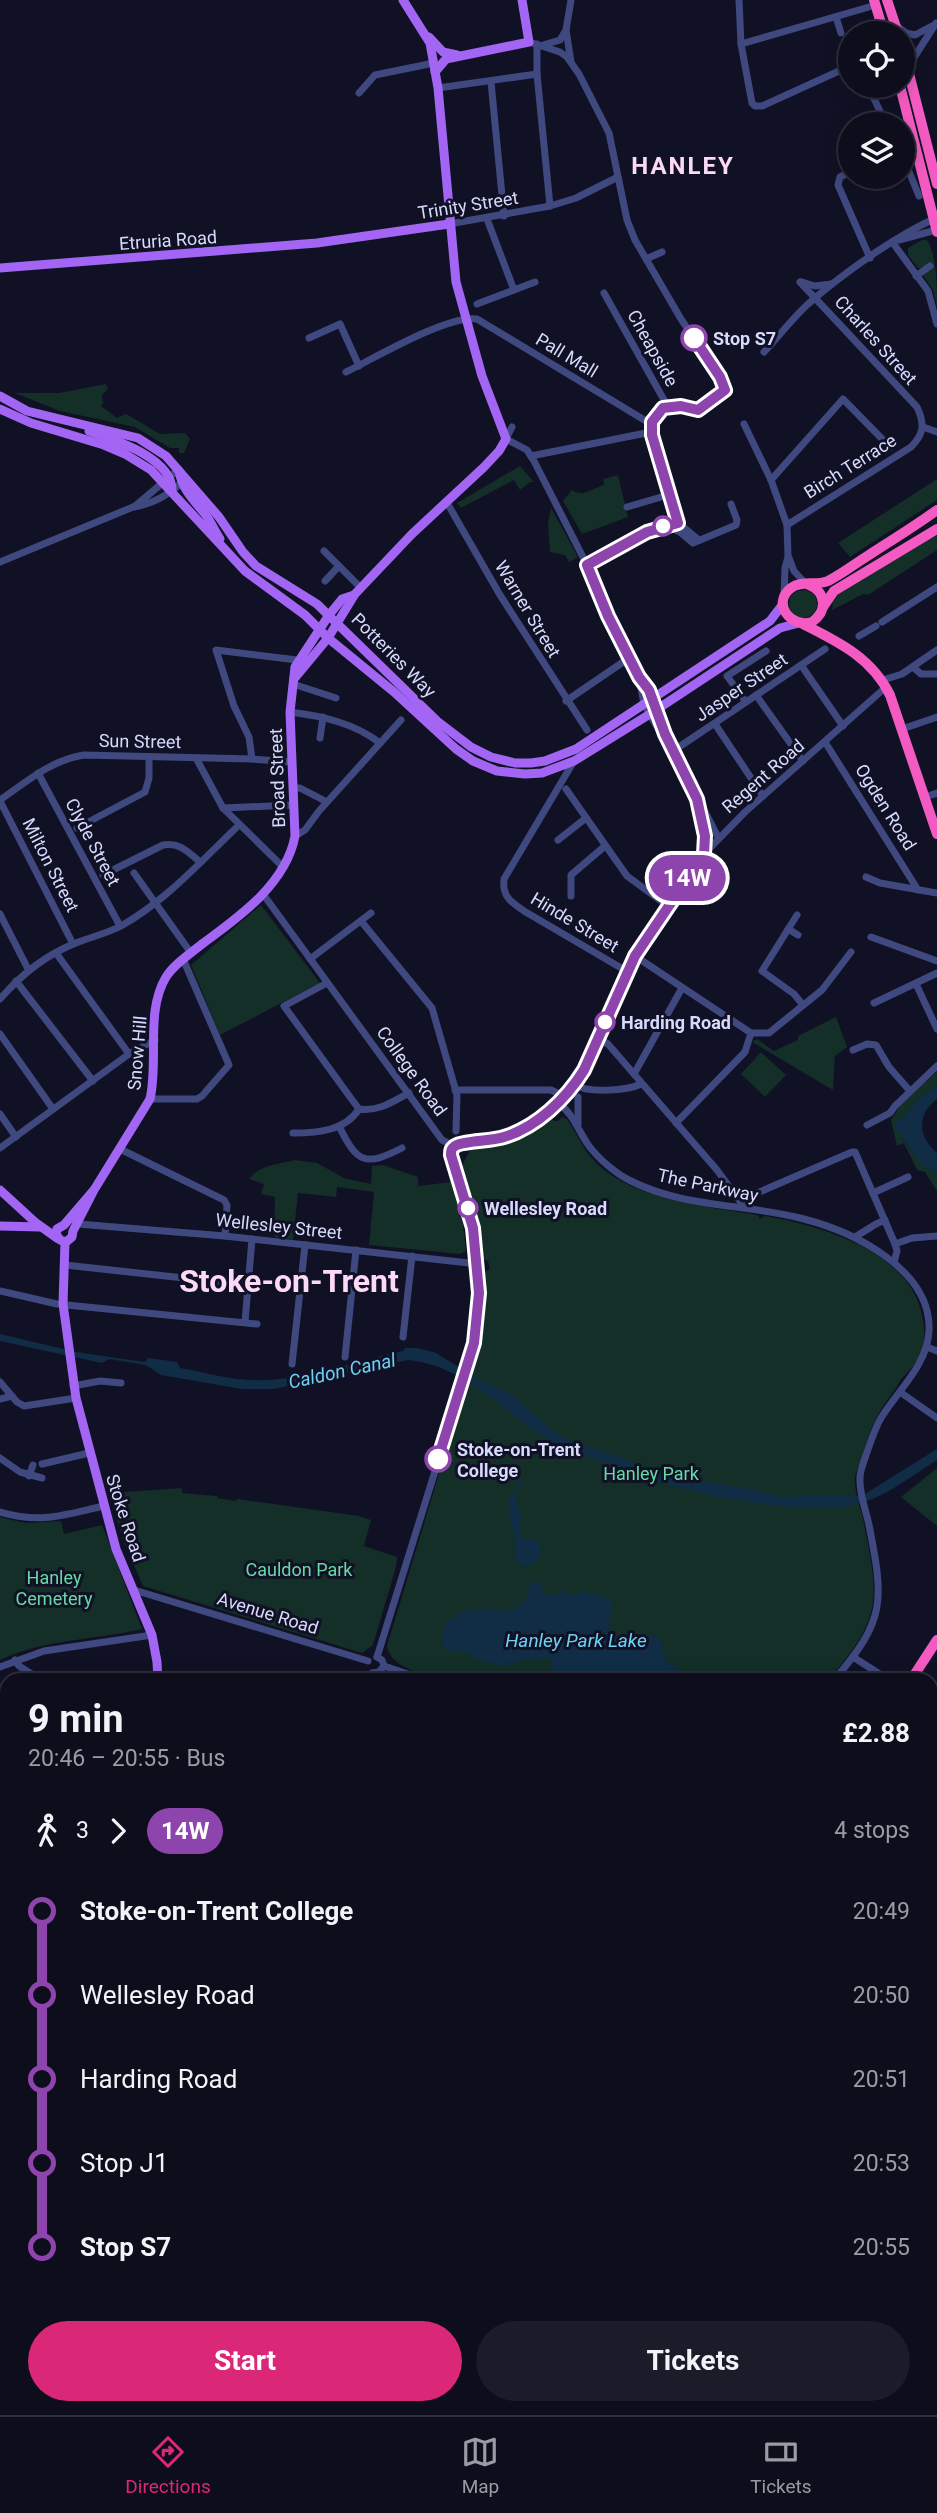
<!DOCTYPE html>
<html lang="en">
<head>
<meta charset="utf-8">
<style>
  :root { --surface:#0d0d1c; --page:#1b1b29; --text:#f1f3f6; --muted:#9a9ca3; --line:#2d2d3b; --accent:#db2777 }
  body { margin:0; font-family:Roboto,sans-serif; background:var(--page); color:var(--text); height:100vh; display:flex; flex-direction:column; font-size:26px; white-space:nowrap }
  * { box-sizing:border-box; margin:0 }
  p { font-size:23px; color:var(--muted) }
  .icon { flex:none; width:38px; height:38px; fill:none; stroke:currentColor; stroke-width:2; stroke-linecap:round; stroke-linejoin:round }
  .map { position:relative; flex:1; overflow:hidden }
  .side { position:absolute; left:0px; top:1673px; width:938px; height:742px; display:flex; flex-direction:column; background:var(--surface); border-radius:21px 21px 0 0; box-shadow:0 4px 18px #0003,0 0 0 2px var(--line) }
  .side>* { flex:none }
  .badge { padding:0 14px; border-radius:23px; font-size:24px; line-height:46px }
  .controls { position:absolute; left:838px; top:21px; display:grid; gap:14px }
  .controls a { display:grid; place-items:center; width:77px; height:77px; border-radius:50%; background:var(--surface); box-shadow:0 4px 18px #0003,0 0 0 2px var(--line); font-size:35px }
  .map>.badge { position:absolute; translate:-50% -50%; box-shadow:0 0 0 4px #fff }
  .legs { display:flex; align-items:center; gap:10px; height:77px; padding:0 28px; font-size:23px }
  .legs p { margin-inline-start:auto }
  .headline { display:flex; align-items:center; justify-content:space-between; height:119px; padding:0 28px }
  h1 { font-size:38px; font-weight:700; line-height:52px }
  .button { display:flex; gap:14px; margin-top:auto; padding:14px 28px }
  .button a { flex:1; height:80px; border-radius:42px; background:var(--accent); color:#fff; font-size:28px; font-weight:700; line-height:80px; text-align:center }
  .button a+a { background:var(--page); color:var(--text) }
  ul { padding:0 28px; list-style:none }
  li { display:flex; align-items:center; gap:24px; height:84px; font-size:26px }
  li i { display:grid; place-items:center; width:10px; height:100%; margin:0 9px; background:currentColor }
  li i::after { content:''; width:18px; height:18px; margin:-9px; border:5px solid; border-radius:50%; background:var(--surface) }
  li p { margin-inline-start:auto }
  li:first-child i { background:linear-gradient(#0000 50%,currentColor 0) }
  li:last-child i { background:linear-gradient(currentColor 50%,#0000 0) }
  .dock { display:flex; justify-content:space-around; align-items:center; height:98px; border-top:2px solid var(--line); background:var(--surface); font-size:19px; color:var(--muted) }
  .dock a { display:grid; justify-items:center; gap:4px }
  .dock .current { color:var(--accent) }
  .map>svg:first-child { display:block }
</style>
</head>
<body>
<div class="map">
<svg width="937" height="2415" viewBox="0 0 937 2415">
  <rect width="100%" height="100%" fill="#111125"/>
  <g fill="#142e28">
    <path d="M922,240H927C937,256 937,287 937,307L933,290L923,275V268H918L908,255V248Z"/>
    <polygon points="106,384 108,389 102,395 103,403 101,406 117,418 126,414 160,434 185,433 190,439 184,453 179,453 179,448 170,448 135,427 60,411 15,393 59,393"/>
    <polygon points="520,466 534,482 530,482 520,490 514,480 461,508 457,503"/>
    <path d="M618,475L628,517L582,534L563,501L572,490C584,498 592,488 604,485L603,479Z"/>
    <polygon points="937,479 937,500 850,557 838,543"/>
    <polygon points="551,508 578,557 569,562 565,555 550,552 548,524"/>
    <polygon points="937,536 937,550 868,595 863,594 832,610 833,602 839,594 926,540"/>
    <circle cx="803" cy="604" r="14"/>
    <polygon points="261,905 320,983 220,1035 191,965"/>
    <polygon points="836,1017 847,1047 835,1056 833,1090 752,1042 757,1039 774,1051 798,1040 798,1036"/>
    <polygon points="761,1052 786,1075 765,1097 741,1074"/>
    <path d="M937,1072V1085L917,1100L905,1117L897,1121C898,1140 922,1163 937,1174V1191L925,1172L917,1170L904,1143L897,1146L891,1120L901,1104Z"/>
    <path d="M550,1117L554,1121H558L562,1117L567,1119C575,1130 581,1145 590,1156C626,1200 705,1206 758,1215L760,1219L765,1216C818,1225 906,1250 921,1311C925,1327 926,1342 919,1357C913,1369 901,1377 897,1386C891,1396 882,1406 877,1417C870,1430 866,1444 862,1457C860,1463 856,1471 855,1477C854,1491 860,1506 863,1519C878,1596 885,1614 831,1677L823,1676L822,1680H446C426,1674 391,1670 387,1646L464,1391L481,1345L485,1272L490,1269L488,1261L484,1260L479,1223L462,1166L470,1150L507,1142L522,1136Z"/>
    <path d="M295,1160L317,1163L344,1178L371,1184L372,1166L383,1165L418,1177V1186L451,1182L463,1224L466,1251L460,1254L369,1245L374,1192L337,1187L336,1197L298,1193L293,1240L274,1237L275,1197L261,1194L264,1184L249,1179C259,1165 279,1164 295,1160Z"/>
    <polygon points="937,1468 937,1526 901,1497"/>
    <polygon points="182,1488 182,1493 217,1496 218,1498 236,1501 237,1499 359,1516 371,1520 364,1546 397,1557 396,1567 373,1645 362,1653 143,1586 123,1540 109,1493"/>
    <path d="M0,1517L25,1523L61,1521L64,1534L102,1525L142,1629C95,1640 45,1639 0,1660Z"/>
    <polygon points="7,2170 7,2254 0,2272 0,2171"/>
    <polygon points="937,2232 937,2415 847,2415 850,2408 931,2408 931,2239"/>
  </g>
  <g fill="#102d45">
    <path d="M937,1085V1099C916,1115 918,1136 937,1153V1174L919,1161L895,1127L897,1121L905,1117L917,1100Z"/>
    <path d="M0,1334L76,1352L145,1362L148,1358L177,1362L180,1368C209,1373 236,1382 266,1380C313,1378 358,1360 403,1351L405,1348H418L436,1353L473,1376L512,1395L556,1433L571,1441L620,1457L644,1467L661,1471L684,1483L695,1481L711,1482L760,1491L777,1497L844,1495L852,1497L865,1494L937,1449V1460C910,1477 885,1498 853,1505C802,1515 718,1498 669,1485C654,1480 639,1473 624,1468C597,1459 570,1452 545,1437C501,1410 463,1365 408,1360L274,1389H242L161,1375L146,1365L109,1359L102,1363L0,1341Z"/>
    <path d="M513,1468H517L521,1487L515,1496L521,1513L520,1532L523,1539H537C548,1558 531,1574 514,1560L516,1542L509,1510V1496L519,1487Z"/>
    <path d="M534,1582L541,1583L543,1593L552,1596L562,1591L577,1596L579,1592L585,1591L611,1600L613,1605L608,1622L611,1623L607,1634L613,1636L629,1633L658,1637L661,1639L664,1659L683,1672L686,1680H551L548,1674L552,1667V1661L548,1658L527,1659L501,1667L489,1662H479L471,1653L446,1650C434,1632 452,1614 469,1610C485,1606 502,1615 518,1607C527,1602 527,1593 530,1583Z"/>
  </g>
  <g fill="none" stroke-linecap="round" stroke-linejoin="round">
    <polyline stroke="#102d45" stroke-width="12" points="931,2197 937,2190"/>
    <g stroke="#3f4980" stroke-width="7">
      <polyline points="571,0 566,30 571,62"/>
      <polyline points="739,0 741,44 752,103 755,106 762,106 850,66"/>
      <polyline points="836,17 841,33"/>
      <polyline points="897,26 906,33 915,35 932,26"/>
      <polyline points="529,42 560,52 567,57 579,74 609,133 627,220 635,240 681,319 720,377 725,390 698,410 681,406 663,408 654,417 650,429 678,523"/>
      <polyline points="537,44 537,74 550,206"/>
      <polyline points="741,44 869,7"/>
      <polyline points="543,45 560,40 566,30"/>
      <polyline points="909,71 915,56 936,23"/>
      <polyline points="491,82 504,216"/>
      <polyline points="868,86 886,124"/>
      <polyline points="438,88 537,74"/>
      <polyline points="359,93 375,75 434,63"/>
      <polyline points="903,157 919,196"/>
      <polyline points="850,172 840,177 838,185 870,258"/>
      <polyline points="487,219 514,290"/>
      <polyline points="449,224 550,206 576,198 618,177"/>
      <polyline points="899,240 936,230"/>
      <polyline points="893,243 928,291 937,324"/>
      <polyline points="646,259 662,252"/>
      <polyline points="916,276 930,266"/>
      <polyline points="802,282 815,286 831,284"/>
      <polyline points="604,293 668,407"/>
      <polyline points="477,304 535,282"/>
      <polyline points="309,338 340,324 359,366"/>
      <path d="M764,352C778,337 792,319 808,304C841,275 894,237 934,219"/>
      <path d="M346,372C375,358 447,315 477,319L646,421L650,426"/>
      <polyline points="744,424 771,480 787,525 788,557 785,568 784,596"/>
      <polyline points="512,427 506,439 527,450 534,461 587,565 608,616 639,677 644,704 656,725 665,734"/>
      <polyline points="923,427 937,432"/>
      <polyline points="531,456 646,433 650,429"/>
      <polyline points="771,480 843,399 890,447"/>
      <polyline points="446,501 500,595 587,730"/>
      <polyline points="134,507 179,469"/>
      <polyline points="627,507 668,495"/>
      <path d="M787,525L911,447C924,434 925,424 917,407L800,282"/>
      <polyline points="668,526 680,532 693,543 736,525 737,520 731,504"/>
      <polyline points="324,551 361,588"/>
      <polyline points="789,558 794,571 806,584"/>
      <path d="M0,562L133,507C153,504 169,495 183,481"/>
      <polyline points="587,565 647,532 678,523 699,540"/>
      <polyline points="325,581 339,566"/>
      <polyline points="882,622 937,587"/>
      <polyline points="859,636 876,626"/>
      <polyline points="801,665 843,726"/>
      <polyline points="913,667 921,674 937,674"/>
      <polyline points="883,680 902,674 937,650"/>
      <polyline points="642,681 649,690 665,734 718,837"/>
      <polyline points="293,684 336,698"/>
      <polyline points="756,695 803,761"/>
      <polyline points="566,701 629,658"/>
      <polyline points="746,702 727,676 766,651"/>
      <path d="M290,712C322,716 354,723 380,743"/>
      <polyline points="715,724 763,796"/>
      <polyline points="902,729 937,717"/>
      <polyline points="320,738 323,717"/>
      <polyline points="825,742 918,890"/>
      <polyline points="673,751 825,649"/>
      <polyline points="196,758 223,808 283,867"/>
      <polyline points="252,759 249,737 234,706 216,650 297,660"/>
      <path d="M574,761L504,879C502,897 511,902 524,911L628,972"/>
      <polyline points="38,773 120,926"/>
      <polyline points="293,788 300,788 327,802"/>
      <polyline points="566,789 627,876 668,906"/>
      <polyline points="925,797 937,793"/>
      <path d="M0,800C26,782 51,760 84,755L252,759L292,762"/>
      <polyline points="0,801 73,944"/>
      <polyline points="223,808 294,805"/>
      <polyline points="700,810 705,836 704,853"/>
      <polyline points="77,828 145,792 149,778 149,757"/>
      <polyline points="295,836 305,830 319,811 401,720"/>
      <polyline points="558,840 586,818"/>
      <polyline points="134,873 191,953"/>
      <path d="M103,875L163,845C180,842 188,852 200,862"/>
      <polyline points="866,877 880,883 937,893"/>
      <polyline points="263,894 442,1140 454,1146"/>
      <polyline points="571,896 571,875 605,846"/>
      <polyline points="0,914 28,969"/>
      <polyline points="797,915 762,971 794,994 803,1005"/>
      <polyline points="361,921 432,1008 457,1095 456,1131"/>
      <polyline points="788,929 798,935"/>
      <polyline points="871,937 937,961"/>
      <polyline points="56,953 129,1054"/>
      <polyline points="635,956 751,1033 769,1033 822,990 851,952"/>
      <polyline points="310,959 371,913"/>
      <polyline points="16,981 93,1081"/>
      <path d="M327,983L284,1006L350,1097L359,1109C378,1112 392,1102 409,1093"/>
      <polyline points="916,984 937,1029"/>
      <path d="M0,999C22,974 45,955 76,943C91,937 108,933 121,926C167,900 201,861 239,825"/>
      <polyline points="874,1003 937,973"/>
      <polyline points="0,1034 53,1109"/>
      <polyline points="598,1039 608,1044 717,1170 742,1204"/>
      <polyline points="853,1050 867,1044 876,1045 889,1067 910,1091"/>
      <polyline points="634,1074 682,988"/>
      <path d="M574,1085C588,1093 627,1091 641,1084"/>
      <polyline points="455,1090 551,1090 564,1096"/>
      <polyline points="150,1099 197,1099 202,1096 229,1065 183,959"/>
      <path d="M558,1103C574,1114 578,1131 589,1146C598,1158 615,1173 629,1180C685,1209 745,1203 804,1219C854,1232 932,1270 929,1331C927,1366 898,1390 881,1418C874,1430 870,1444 865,1458C863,1464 860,1471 860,1478C859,1494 866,1510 869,1525C884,1601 886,1620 834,1680"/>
      <polyline points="0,1114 16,1137"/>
      <polyline points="676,1123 745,1052 751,1033"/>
      <polyline points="578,1124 578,1097"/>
      <polyline points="867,1125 890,1113 895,1106 937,1066"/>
      <path d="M339,1126C357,1163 365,1167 402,1148"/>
      <path d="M293,1133C317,1133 345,1131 359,1109"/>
      <polyline points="454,1146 461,1143 487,1142 510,1135 534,1122 558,1103 584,1070 635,956 704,854 745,812 886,687"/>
      <polyline points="0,1148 129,1054 155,1040"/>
      <polyline points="120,1149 224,1200 227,1205 225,1236"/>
      <polyline points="873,1193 908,1177"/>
      <polyline points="741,1200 852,1152 855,1152 895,1244 897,1251 894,1262"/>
      <polyline points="78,1224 225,1236 478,1264"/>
      <polyline points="855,1237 876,1224 885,1220"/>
      <polyline points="895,1244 912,1238 937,1236"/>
      <polyline points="65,1265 248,1285"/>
      <polyline points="0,1291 57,1304 257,1324"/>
      <polyline points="245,1322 252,1239"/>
      <polyline points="403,1337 412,1256"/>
      <polyline points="927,1347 937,1351"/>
      <polyline points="345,1357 356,1250"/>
      <polyline points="292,1364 305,1245"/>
      <polyline points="0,1382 17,1402 24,1406 76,1398"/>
      <polyline points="73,1386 100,1381 121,1383"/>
      <polyline points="900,1392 937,1418"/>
      <polyline points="0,1399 12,1396"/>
      <polyline points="0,1458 20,1472 42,1478"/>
      <polyline points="42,1464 89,1453"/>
      <polyline points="29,1476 33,1465"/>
      <path d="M0,1512C42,1524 63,1515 104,1506"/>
      <polyline points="134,1590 368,1661"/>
      <path d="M377,1657L471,1356C482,1308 481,1256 469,1208C465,1194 447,1158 454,1146"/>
      <polyline points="853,1657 889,1680"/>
      <polyline points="15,1660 19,1666 41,1680"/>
      <polyline points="384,1666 426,1680"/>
      <polyline points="0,1667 44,1651 152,1635"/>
      <polyline points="372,1673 379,1672 384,1666 382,1660 377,1657"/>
      <polyline points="158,1677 176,1680"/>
      <polyline points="0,1718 7,1722"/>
      <polyline points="0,1779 7,1768"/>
      <polyline points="0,1783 7,1788"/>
      <polyline points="0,2014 7,2009"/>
      <polyline points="0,2296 7,2270"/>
      <polyline points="0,2306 7,2308"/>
      <polyline points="0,2342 7,2344"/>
      <polyline points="0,2382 7,2384"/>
      <polyline points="424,2408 428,2415"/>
      <polyline points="168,2415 176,2408"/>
      <polyline points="402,2415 408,2408"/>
    </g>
    <g stroke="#a366f4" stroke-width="9">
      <polyline points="429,37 443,52 457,55"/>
      <polyline points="435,72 446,59 529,42 522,0"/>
      <polyline points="0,268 317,243 449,224"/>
      <polyline points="0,396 27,411 138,438 166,456 219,517 243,552 256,566 317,604 437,721 471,747 491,757 515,763 531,763 545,761 576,749 770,621 783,604"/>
      <polyline points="0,409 31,423 104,445 125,454 151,470 245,571 305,615 328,638 394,692 456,749 473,761 497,771 525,774 542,773 574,761 650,714 780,628 799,623"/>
      <path d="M89,431C115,440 173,458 172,491"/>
      <path d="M179,471C183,491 193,499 205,514C211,522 215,531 220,539"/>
      <polyline points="294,679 328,638 355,594 412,534 484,467 499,451 506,439 482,376 456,282 438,88 430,43 403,0"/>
      <polyline points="0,1190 36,1223 57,1238"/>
      <path d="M94,1190L64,1225L57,1229L56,1234L60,1240L66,1242L72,1237L73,1231L94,1190L150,1099C159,1060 145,1012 166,977C174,964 190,954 202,944C239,917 286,884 295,836L290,712L295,667L329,615L342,599L354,595"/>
      <polyline points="0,1226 40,1227"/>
      <polyline points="65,1242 63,1304 76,1398 116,1549 152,1635 157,1662 158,1680"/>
      <polyline points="0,2144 7,2136"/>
      <polyline points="238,2408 244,2415"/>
      <polyline points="71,2415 82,2408"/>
      <polyline points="389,2415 394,2408"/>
    </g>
    <g stroke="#f45bc2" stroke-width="10">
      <polyline points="874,0 884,33"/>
      <polyline points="887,0 898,33"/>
      <polyline points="903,50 937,184"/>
      <polyline points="900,86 937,232"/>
      <path d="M809,585C826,592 828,611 812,622C791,629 771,603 791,588C802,580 816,586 828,581C842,574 856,563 869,555C892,540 915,526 937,510"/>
      <polyline points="823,607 834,591 937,529"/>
      <path d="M803,624C839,642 872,658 890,695L937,834"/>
      <polyline points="911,1680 937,1640"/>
      <polyline points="0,2054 7,2059"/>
      <polyline points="0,2077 7,2083"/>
      <polyline points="0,2089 7,2095"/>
      <polyline points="0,2110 7,2119"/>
      <polyline points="258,2408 262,2415"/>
      <polyline points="273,2408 278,2415"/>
      <polyline points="287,2408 291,2415"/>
      <polyline points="300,2408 305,2415"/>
      <polyline points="467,2408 470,2415"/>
    </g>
    <defs>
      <g id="rail">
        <polyline points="0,1904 7,1909"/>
        <polyline points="439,2408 443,2415"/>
      </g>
    </defs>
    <use href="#rail" stroke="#11eed9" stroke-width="4.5"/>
    <use href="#rail" stroke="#111125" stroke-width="2" stroke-dasharray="5" stroke-linecap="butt"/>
  </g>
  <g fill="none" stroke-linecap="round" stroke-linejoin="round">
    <defs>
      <path id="line-1" d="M438,1459L474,1343L479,1293L473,1228L451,1155C451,1150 451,1149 455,1146C461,1141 493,1141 504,1137C537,1127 566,1099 584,1070L635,956L704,854L705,836L697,799L665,734L649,690L639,677L608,616L587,565L647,532L678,523L652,435V422L663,408L681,406L698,410L725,390L720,377L694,338"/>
    </defs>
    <use href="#line-1" stroke="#fff" stroke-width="16"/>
    <use href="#line-1" stroke="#8e44ad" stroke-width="10"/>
  </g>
  <g fill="#fff" stroke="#8e44ad" stroke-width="3.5">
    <circle cx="694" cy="338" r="12"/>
    <circle cx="663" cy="526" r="9"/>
    <circle cx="605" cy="1022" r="9"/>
    <circle cx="468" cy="1208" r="9"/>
    <circle cx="438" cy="1459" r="12"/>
  </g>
  <g text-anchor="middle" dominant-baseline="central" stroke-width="6" stroke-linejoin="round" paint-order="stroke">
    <g font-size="18" fill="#d7dafc" stroke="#111125">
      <text transform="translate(468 205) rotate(-9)">Trinity Street</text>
      <text transform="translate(168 240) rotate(-4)">Etruria Road</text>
      <text transform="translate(876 340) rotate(48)">Charles Street</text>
      <text transform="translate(653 348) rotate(61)">Cheapside</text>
      <text transform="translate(567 355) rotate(31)">Pall Mall</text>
      <text transform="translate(850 466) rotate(-32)">Birch Terrace</text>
      <text transform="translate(528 609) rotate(59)">Warner Street</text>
      <text transform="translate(394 655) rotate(45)">Potteries Way</text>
      <text transform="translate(741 687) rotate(-34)">Jasper Street</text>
      <text transform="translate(140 741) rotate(1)">Sun Street</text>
      <text transform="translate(763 776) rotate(-41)">Regent Road</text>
      <text transform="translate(277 778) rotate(-92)">Broad Street</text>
      <text transform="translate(886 807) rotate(58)">Ogden Road</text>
      <text transform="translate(93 842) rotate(62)">Clyde Street</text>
      <text transform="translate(51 865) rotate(63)">Milton Street</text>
      <text transform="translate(575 922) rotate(31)">Hinde Street</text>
      <text transform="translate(137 1053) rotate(-85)">Snow Hill</text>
      <text transform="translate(412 1071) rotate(54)">College Road</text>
      <text transform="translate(708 1185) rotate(12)">The Parkway</text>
      <text transform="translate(279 1226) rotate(6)">Wellesley Street</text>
      <text transform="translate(126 1518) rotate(72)">Stoke Road</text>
      <text transform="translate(268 1613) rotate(17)">Avenue Road</text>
    </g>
    <g font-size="18" font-weight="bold" fill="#d7dafc" stroke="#111125" text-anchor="start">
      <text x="713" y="338">Stop S7</text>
      <text x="621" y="1022">Harding Road</text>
      <text x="484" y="1208">Wellesley Road</text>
      <text x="457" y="1449">Stoke-on-Trent<tspan x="457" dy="21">College</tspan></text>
    </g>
    <g font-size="18" fill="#68d8a6" stroke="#111125">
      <text x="651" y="1473">Hanley Park</text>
      <text x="299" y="1569">Cauldon Park</text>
      <text x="54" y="1577">Hanley<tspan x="54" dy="21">Cemetery</tspan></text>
    </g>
    <g font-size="19" font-style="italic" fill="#6dd0f5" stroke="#111125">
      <text transform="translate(342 1371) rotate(-12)">Caldon Canal</text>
      <text x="576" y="1640">Hanley Park Lake</text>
    </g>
    <g font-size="24" font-weight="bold" letter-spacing="2" fill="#fcd9f6" stroke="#111125">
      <text x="683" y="166">HANLEY</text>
    </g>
    <g font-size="32" font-weight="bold" fill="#fcd9f6" stroke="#111125">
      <text x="289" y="1281">Stoke-on-Trent</text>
    </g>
  </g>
</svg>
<div class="controls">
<a><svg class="icon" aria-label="locate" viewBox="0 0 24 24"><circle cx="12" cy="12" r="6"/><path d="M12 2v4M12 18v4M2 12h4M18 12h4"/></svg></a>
<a><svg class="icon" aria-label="layers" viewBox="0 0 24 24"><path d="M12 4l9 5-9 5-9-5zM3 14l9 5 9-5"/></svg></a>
</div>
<b class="badge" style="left:687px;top:878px;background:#8e44ad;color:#fff">14W</b>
<section class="side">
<div class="headline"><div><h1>9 min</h1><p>20:46 – 20:55 · Bus</p></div><b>£2.88</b></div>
<div class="legs"><svg class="icon" aria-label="walk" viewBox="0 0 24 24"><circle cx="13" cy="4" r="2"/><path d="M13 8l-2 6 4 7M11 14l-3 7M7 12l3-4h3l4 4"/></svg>3<svg class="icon" aria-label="forward" viewBox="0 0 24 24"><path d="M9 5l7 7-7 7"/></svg><b class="badge" style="background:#8e44ad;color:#fff">14W</b><p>4 stops</p></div>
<ul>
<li><i style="color:#8e44ad"></i><b>Stoke-on-Trent College</b><p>20:49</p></li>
<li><i style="color:#8e44ad"></i><span>Wellesley Road</span><p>20:50</p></li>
<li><i style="color:#8e44ad"></i><span>Harding Road</span><p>20:51</p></li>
<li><i style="color:#8e44ad"></i><span>Stop J1</span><p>20:53</p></li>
<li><i style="color:#8e44ad"></i><b>Stop S7</b><p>20:55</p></li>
</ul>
<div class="button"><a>Start</a><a>Tickets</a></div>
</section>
</div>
<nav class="dock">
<a class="current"><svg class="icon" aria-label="directions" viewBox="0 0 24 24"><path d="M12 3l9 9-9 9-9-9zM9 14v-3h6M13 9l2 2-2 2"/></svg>Directions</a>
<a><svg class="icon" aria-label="map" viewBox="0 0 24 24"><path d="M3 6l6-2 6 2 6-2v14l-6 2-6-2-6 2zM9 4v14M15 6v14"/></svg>Map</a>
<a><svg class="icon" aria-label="tickets" viewBox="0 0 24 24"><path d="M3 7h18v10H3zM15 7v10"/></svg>Tickets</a>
</nav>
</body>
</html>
